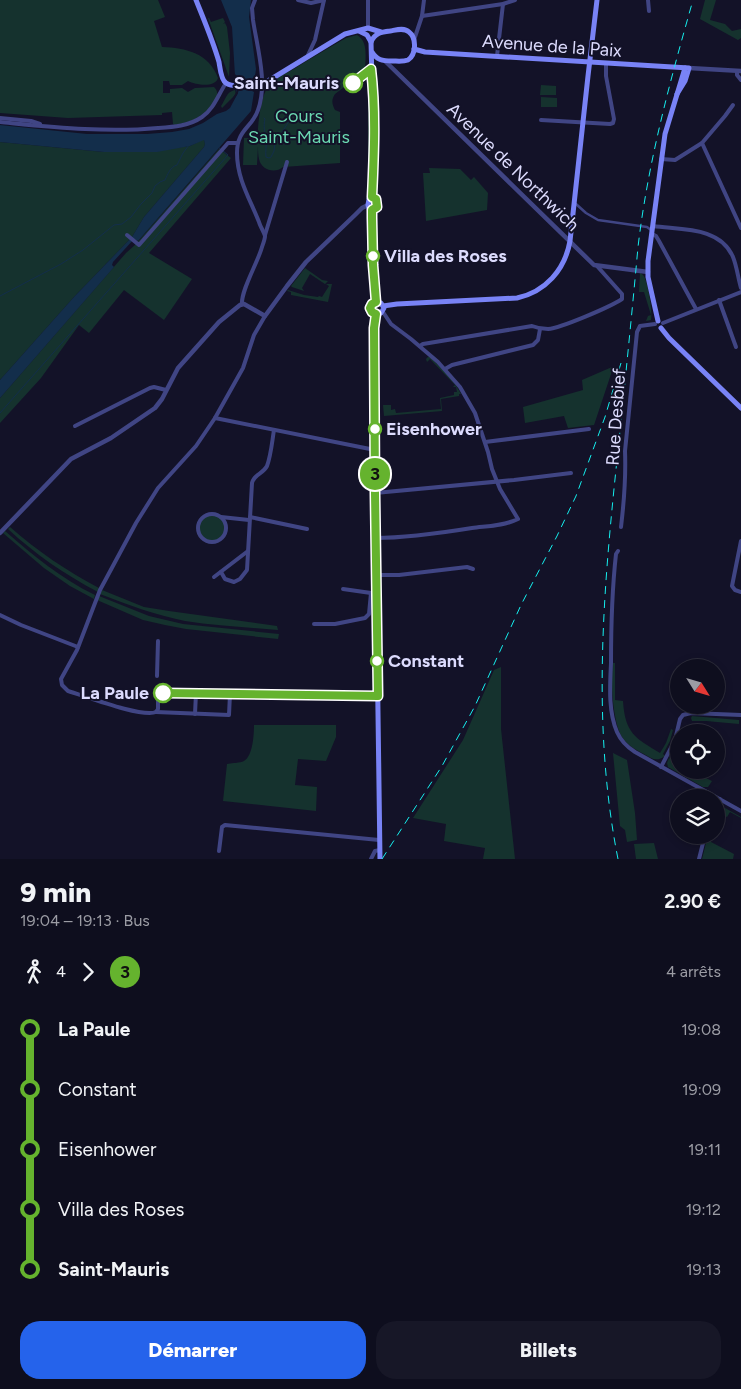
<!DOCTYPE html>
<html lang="fr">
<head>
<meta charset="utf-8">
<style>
  :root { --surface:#0e0e1e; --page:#171727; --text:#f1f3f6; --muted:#9b9ca4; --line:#2e2e3c; --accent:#2563eb }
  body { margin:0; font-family:Figtree,sans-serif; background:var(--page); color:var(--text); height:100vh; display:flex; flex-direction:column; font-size:19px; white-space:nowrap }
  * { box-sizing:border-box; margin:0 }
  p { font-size:16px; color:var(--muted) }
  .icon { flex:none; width:28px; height:28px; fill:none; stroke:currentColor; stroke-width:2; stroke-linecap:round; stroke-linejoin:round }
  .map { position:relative; height:859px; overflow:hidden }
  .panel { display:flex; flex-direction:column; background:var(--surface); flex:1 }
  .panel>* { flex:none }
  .badge { padding:0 10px; border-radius:16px; font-size:18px; line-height:32px }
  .needle { width:32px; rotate:127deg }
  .tools { position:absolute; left:670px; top:659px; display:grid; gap:10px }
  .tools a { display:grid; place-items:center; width:55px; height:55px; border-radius:50%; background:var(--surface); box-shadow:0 2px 8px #0003,0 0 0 1px var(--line); font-size:25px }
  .map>.badge { position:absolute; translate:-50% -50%; box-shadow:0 0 0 2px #fff }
  .legs { display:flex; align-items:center; gap:8px; height:55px; padding:0 20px; font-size:16px }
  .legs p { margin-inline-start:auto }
  .overview { display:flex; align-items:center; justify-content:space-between; height:85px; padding:0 20px }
  h1 { font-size:28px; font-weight:800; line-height:38px }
  .cta { display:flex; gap:10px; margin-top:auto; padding:10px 20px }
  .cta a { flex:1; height:58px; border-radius:20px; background:var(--accent); color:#fff; font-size:20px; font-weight:800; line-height:58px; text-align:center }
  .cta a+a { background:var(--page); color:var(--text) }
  ul { padding:0 20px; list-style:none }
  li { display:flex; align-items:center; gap:18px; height:60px; font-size:19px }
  li i { display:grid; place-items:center; width:8px; height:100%; margin:0 6px; background:currentColor }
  li i::after { content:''; width:12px; height:12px; margin:-6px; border:4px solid; border-radius:50%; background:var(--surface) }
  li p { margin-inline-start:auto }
  li:first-child i { background:linear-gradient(#0000 50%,currentColor 0) }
  li:last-child i { background:linear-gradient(currentColor 50%,#0000 0) }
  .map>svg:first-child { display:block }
</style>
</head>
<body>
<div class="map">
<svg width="741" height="859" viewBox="0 0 741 859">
  <rect width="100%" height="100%" fill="#131228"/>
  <g fill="#15322e">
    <path d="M0,0H158L165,17L154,21L162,47C186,48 209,53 218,78C215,88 196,85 188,81L182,85H170L169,81H163V93H170V89L182,88L188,92L195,88L214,87C225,97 205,114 195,119C189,122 182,123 175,125L173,124L172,112L162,113V115L68,118L0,113Z"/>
    <polygon points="705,0 716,0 710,20 725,24 732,31 741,29 741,38 738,40 700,19"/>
    <polygon points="208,18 209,18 211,22 223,18 225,22 223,24 225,23 227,27 230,53 229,77"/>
    <path d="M357,35C369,42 365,59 365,71L335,94C331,100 332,104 335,110L340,112V163L283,167C275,174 261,170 259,159C258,155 258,150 258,146L257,165H243L244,138H258C257,128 261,95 268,87C275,78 287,73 297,67C313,57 330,47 346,38Z"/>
    <polygon points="541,85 556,86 556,95 540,95"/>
    <polygon points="368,89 370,93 370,155 368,157"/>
    <path d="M235,90L236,94L222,108L221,106C226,99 226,92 235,90Z"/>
    <polygon points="541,97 557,98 557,107 541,107"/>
    <polygon points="204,139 205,144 204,147 144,217 132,237 74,297 0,380 0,142 104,152 142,152 190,146"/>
    <polygon points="219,149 231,158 149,253 192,279 164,320 124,290 89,333 79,325 41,378 0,423 0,398 126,253 135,245"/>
    <polygon points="429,168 460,169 471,180 474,177 488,193 487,210 426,221 423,173 430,173"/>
    <polygon points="305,268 322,280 328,281 325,284 310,274 302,288 304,291 292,287 291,286"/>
    <path d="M640,273C641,273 642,274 643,275C648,280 653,314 651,320L646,321L648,316L651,315L644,292H639Z"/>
    <polygon points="326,284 332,284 328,302 291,295 291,292 287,291 288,290 304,295 318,297 319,296 322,297 329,286"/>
    <path d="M428,357H430C441,368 453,379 461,394H459V396L441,399L442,411L384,416L383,405H391V410L395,409L396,413L441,409L440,398L454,395V392H457L456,387H453L455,385L430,359L427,362L426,359Z"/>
    <polygon points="612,367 613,368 594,425 568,428 564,416 525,423 523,407 583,390 582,380"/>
    <circle cx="212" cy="528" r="14"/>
    <path d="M10,527C37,551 67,571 99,588L98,592C64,574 35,554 8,529Z"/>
    <path d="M5,531C34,556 60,578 95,595L94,599L70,586L44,568L3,533Z"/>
    <path d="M102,590L144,607L169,611L277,626L278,630C247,627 216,626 185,621C156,615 128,605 100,594Z"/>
    <polygon points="99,596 149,616 183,624 279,634 278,639 186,629 165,625 143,620 97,600"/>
    <path d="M613,663H615V700L623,701C625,733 635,738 660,753L666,743L671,729L673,730L670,741L663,754L665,756C657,762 652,759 644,754C636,750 627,745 622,737C613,722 610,681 613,663Z"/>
    <polygon points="501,667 501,729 515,859 483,859 485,848 444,841 446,824 413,818 463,740 494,670"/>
    <polygon points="692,716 739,720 739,724 706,721 692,721 691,718"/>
    <path d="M254,725H336V737L326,761L298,759L295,785L317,787L316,811L223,801L227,764C232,763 240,763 244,761C253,756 254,734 254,725Z"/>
    <polygon points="679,744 679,759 677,763 679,764 679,770 690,770 712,781 708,787 703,787 668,767 667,763 669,758 671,759"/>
    <polygon points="613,753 627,760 635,813 637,840 627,842 625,830 620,826"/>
    <polygon points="725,808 741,817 741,818 730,812 727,817 720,815 716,824 716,811 718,812 720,809"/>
    <polygon points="708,835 713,835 711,842 734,854 733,859 702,859"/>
    <polygon points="654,843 658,859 636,859 634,844"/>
  </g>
  <polygon fill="#132e4b" points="221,0 251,0 249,17 256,69 255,76 251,80 252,91 254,92 251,111 138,241 134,239 113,262 112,265 114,267 0,398 0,380 74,297 132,237 144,217 204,147 205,144 204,140 190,146 157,152 104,152 0,142 0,125 87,134 147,134 172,132 189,129 203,123 217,114 226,111 230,108 238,93 236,92 232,27"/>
  <polygon fill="#131228" points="234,73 237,76 239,82 253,81 253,89 239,90 237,95 230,104 237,90 235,90 235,82 237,81 233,74"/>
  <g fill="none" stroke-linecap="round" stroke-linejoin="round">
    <g stroke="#132e4b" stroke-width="1">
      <path d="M264,118L265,119C263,127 265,131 266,140C267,145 265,151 266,157L269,158L271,157L274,151L275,143L293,115"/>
      <path d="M0,296L61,264L83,250L114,225L122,224L131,217L141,204L152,193L155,186L160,182L165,180C168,174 170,167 177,165L183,153L189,145"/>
      <polyline points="0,413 228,155 218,147"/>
    </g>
    <polyline stroke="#404584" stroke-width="2.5" points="576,204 586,213 598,220 647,227 651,230"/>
    <g stroke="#404584" stroke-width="4">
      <polyline points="298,0 311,3 324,0"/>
      <polyline points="368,0 368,28"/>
      <polyline points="648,0 649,11"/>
      <polyline points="422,16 503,4 515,0"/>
      <polyline points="414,40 422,16 424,0"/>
      <polyline points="308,55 315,40 324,0"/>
      <polyline points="497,56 503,4"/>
      <polyline points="737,71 737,75 741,80"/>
      <polyline points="0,118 31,121 40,124"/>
      <polyline points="541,120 610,124 613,123 614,119 606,76 606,64"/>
      <path d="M0,122C52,127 105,133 158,128C173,127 189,126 202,117C214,109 218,95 226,83"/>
      <polyline points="702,143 741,228"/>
      <polyline points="661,159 675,160 702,143 725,116 733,105"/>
      <path d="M653,226C680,230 720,226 733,257C737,267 738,278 741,288"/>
      <polyline points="652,234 656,236 659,241 696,309"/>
      <polyline points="127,235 139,245 228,143 237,143"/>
      <polyline points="265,235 287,162"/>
      <polyline points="719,300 736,347"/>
      <path d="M242,304C241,290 258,262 262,247C263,244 265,239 265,236C264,232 260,226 259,222C250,199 237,179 237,153C237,129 252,128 258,110C268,83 257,47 253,20L252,8L255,0"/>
      <polyline points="663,323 741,292"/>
      <path d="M420,346L423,344L532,326C537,328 542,329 548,329C561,328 610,307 622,299V294L597,266"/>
      <polyline points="445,369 452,365 533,345 538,340 540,329"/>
      <polyline points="215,418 375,450"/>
      <polyline points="75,426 150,388 154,387 166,390"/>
      <polyline points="485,442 589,429"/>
      <polyline points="375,493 514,480 571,473"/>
      <circle cx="212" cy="528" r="14"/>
      <polyline points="221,517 249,520"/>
      <polyline points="250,517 307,529"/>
      <path d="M621,527C624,502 626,476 625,451L637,332L640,326L655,324"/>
      <path d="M375,538C408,538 441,533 472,528C487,526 504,526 518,519L500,489L492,469L488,452L475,413L460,387L438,362L411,339L391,324L383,312"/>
      <polyline points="741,541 732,586 735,590 741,592"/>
      <path d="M618,551L616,554C612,590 611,626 611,663C610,685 608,711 617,732C621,741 627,747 635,752L741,811"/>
      <path d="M221,572L225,579L234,582L240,579L247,570L252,483C254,474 263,474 267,466C271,455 272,442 274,430"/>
      <polyline points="376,575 399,575 467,567 473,569"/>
      <polyline points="214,577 248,551"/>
      <polyline points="343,589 371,593"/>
      <polyline points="0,615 21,625 78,647"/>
      <polyline points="314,624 335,624 365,618 369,614 371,593 376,593"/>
      <polyline points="157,676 158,641"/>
      <path d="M230,694L229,715L156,712C142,718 85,696 68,691L62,685L61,679L77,650L100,590L136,523L158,488L196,446L215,418L243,368L254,335L265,316"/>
      <polyline points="156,712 158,709 158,693 196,693 378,697"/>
      <polyline points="195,714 196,693"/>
      <polyline points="661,767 675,740 680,719 683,715 691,713 741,715"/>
      <polyline points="716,806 720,799"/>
      <polyline points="219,851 222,827 225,825 379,840"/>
      <polyline points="371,859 375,851 380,850"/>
      <polyline points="699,859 705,835"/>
    </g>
    <g stroke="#404584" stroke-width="4.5">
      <polyline points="385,61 594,265 648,272"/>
      <polyline points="689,68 741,71"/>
      <polyline points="0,533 71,459 111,438 155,408 162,399 178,368 219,322 240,305 244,304 265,316 287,286 306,262 355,215 362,208 368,205"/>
    </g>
    <g stroke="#7983f6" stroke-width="5">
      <path d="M196,0C204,20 213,41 219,62C220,68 221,80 226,83C234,89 260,84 268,81L345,34L368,28L381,32"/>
      <polyline points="359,31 367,35 371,42"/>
      <polyline points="414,49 425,52 689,68 685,81 677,94"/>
      <path d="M372,52C377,60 382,61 392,61C397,61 403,62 408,60C416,55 417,38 409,32C404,27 396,30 390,31C381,32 375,33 371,42L374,157L373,197L376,199L377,207L372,210L373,265L376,302"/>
      <polyline points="372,210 369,209 368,205 369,199 373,197"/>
      <path d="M383,306L397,304L517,298C545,292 565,270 570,241L588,76L597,0"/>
      <polyline points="376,314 374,328 375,493 380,859"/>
      <polyline points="376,314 381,313 384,308 381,303 376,302"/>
      <polyline points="376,314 372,312 371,308 372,304 376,302"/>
      <polyline points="658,321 648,277 648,261 665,134 685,68"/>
      <polyline points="661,328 669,338 741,408"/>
    </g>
    <g stroke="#15efee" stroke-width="1" stroke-dasharray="8 6" stroke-linecap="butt">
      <polyline points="382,859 442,766 475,706 521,605 557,536 576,496 605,417 621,363"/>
      <path d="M618,859C593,733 602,606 615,479C623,402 631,324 638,247C648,162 670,81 693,0"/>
    </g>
  </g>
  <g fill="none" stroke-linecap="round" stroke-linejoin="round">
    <defs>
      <path id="line-1" d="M163,693L378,696L375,493L374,328L376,314L372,312L370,308L372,304L376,302L373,265L372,218V210L377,207L376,199L372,197C374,155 376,111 371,69L353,83"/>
    </defs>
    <use href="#line-1" stroke="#fff" stroke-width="11"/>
    <use href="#line-1" stroke="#65b32e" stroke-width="8"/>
  </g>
  <g fill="#fff" stroke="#65b32e" stroke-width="2.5">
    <circle cx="353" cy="83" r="9"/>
    <circle cx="373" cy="256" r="6"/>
    <circle cx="375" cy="429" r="6"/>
    <circle cx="377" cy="661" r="6"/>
    <circle cx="163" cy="693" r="9"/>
  </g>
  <g text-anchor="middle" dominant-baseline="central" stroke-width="4" stroke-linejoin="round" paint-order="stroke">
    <g font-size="18" fill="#dcdbfd" stroke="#131228">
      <text transform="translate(552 46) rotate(4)">Avenue de la Paix</text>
      <text transform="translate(513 167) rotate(44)">Avenue de Northwich</text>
      <text transform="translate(616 417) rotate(-86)">Rue Desbief</text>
    </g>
    <g font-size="18" font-weight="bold" fill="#dcdbfd" stroke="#131228" text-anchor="start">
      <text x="339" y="83" text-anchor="end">Saint-Mauris</text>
      <text x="384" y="256">Villa des Roses</text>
      <text x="386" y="429">Eisenhower</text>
      <text x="388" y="661">Constant</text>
      <text x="149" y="693" text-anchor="end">La Paule</text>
    </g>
    <g font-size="18" fill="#6bd9b2" stroke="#131228">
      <text x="299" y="116">Cours<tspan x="299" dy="21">Saint-Mauris</tspan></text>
    </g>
  </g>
</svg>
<div class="tools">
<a><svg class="needle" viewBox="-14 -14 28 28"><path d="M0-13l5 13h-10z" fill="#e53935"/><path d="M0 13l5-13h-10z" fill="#9b9ca4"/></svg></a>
<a><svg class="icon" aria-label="locate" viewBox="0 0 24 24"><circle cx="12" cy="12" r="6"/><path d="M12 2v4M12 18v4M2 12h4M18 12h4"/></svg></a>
<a><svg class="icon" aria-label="layers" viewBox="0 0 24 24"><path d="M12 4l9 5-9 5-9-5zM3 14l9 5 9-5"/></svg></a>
</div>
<b class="badge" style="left:375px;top:474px;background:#65b32e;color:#111">3</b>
</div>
<section class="panel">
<div class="overview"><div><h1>9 min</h1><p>19:04 – 19:13 · Bus</p></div><b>2.90 €</b></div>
<div class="legs"><svg class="icon" aria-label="walk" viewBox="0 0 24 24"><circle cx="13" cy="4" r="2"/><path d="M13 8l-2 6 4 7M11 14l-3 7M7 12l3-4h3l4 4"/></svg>4<svg class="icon" aria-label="forward" viewBox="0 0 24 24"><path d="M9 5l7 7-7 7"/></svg><b class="badge" style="background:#65b32e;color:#111">3</b><p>4 arrêts</p></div>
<ul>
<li><i style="color:#65b32e"></i><b>La Paule</b><p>19:08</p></li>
<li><i style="color:#65b32e"></i><span>Constant</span><p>19:09</p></li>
<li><i style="color:#65b32e"></i><span>Eisenhower</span><p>19:11</p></li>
<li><i style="color:#65b32e"></i><span>Villa des Roses</span><p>19:12</p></li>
<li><i style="color:#65b32e"></i><b>Saint-Mauris</b><p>19:13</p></li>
</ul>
<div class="cta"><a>Démarrer</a><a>Billets</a></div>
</section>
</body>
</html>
